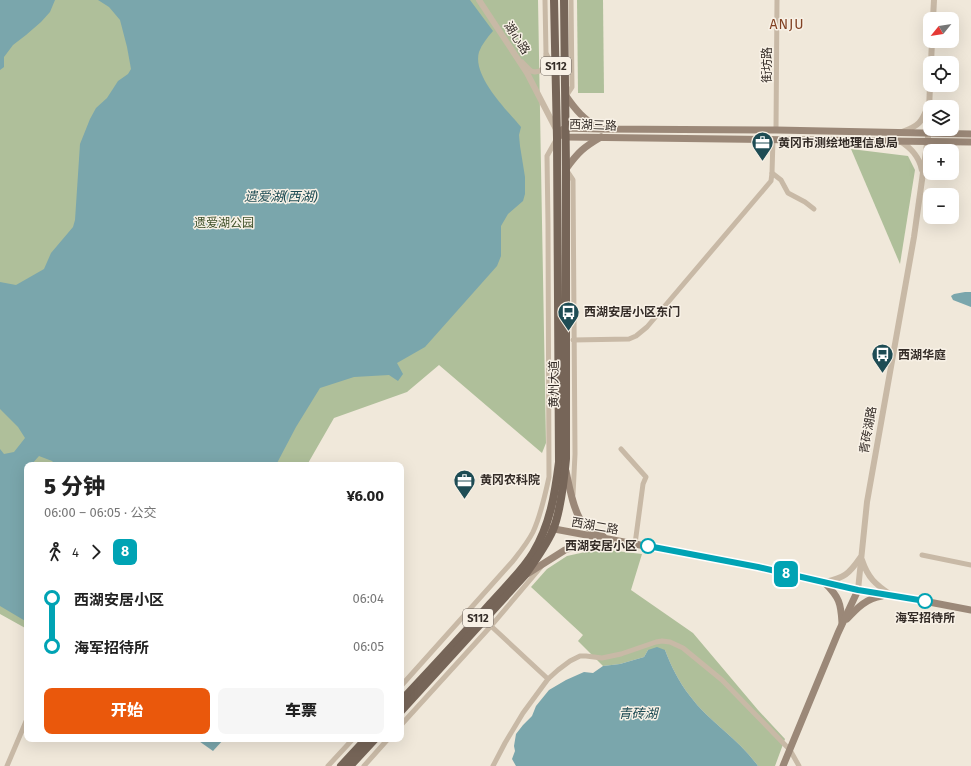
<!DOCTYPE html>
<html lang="zh">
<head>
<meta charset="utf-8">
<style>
  :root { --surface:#fff; --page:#f6f6f6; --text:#222; --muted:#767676; --accent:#ea580c }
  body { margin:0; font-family:"Fira Sans","Noto Sans SC",sans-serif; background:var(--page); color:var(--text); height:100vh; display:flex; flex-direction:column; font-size:15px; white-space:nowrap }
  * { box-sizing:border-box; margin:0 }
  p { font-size:13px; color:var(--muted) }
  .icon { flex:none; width:22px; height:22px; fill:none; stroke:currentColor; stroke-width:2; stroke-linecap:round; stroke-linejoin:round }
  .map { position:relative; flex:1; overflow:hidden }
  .drawer { position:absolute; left:24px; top:462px; width:380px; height:280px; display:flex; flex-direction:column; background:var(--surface); border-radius:8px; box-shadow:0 4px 16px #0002 }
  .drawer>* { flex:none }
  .badge { padding:0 8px; border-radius:6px; font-size:14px; line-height:26px }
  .needle { width:26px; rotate:240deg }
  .buttons { position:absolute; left:923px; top:12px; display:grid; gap:8px }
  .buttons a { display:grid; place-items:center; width:36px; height:36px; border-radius:8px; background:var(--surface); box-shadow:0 4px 16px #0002; font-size:20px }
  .map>.badge { position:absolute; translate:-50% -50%; box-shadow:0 0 0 2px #fff }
  .legs { display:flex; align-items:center; gap:6px; height:44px; padding:0 20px; font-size:13px }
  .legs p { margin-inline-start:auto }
  .head { display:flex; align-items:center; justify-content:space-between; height:68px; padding:0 20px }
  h1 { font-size:22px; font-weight:800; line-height:30px }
  .action { display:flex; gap:8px; margin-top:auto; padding:8px 20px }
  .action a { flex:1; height:46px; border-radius:8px; background:var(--accent); color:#fff; font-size:16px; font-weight:800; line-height:46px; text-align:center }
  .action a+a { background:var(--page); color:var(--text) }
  ul { padding:0 20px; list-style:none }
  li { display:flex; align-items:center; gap:14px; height:48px; font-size:15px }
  li i { display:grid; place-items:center; width:6px; height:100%; margin:0 5px; background:currentColor }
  li i::after { content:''; width:10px; height:10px; margin:-5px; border:3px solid; border-radius:50%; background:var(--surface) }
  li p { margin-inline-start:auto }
  li:first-child i { background:linear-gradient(#0000 50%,currentColor 0) }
  li:last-child i { background:linear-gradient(currentColor 50%,#0000 0) }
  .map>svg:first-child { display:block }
</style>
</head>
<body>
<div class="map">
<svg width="971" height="766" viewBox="0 0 971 766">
  <rect width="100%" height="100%" fill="#f0e8da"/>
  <g fill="#afbf9a">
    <polygon points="0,0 538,0 546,443 542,453 439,365 407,392 334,418 307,465 27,465 27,629 0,614"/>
    <polygon points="577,0 603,0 604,93 578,93"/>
    <polygon points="851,149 908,156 915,170 900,264"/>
    <path d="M599,549L642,554L631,590L693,633L758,710L785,739L775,766H758C739,739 709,722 690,696C679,682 671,666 665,650H648L644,657L620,664L603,666L578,641L583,635L531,587L547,569L567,556Z"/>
  </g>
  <g fill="#7aa6ac">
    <polygon points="0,0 55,0 50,12 41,22 26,35 13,45 4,57 4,67 0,70"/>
    <path d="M98,0H470L493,31C487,38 482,44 479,52C472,76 507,110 521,127L519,135L520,146L525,177V194L523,201L508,214L501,226V256L497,266L425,347L397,363L403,374L398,381L389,375L354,377L320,388L296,427L276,465H56L52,461L39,456L31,465H27V622L0,606V449L4,454L14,452L25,438L18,427L0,409V282L16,285L44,269L51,253L73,227L75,220L80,144L90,119L96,108L107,98L118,81L128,74L131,69L127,47L120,20L109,7Z"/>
    <polygon points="965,292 971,292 971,307 953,300 951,296 954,294"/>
    <path d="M657,647L665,650C671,666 679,682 690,696C709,722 739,739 758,766H516L512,759L515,751L514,746L516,734L523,725L532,716L536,706L549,690L566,680L584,672L593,673L603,666L620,664L644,657L648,650Z"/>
    <polygon points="196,739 224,739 213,751"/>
  </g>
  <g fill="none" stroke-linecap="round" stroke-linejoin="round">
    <g stroke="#c8b9a6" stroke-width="5">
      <polyline points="545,0 546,53 554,69"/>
      <polyline points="522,62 531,71 535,72 540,71 545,66 546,54"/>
      <polyline points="566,96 572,87 571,0"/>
      <polyline points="776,130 777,0"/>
      <polyline points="567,171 573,180 575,454 573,495"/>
      <polyline points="772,173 781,180 788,193 805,202 814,209"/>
      <polyline points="573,340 629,339 636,336 647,327 771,181 772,173 773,139"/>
      <polyline points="621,449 646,477 643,484 635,544"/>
      <polyline points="922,555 971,565"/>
      <polyline points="491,626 548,679 523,713 505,743 493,766"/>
      <polyline points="548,679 558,670 570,661 580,656 586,656 602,658 621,654 656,642 662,641 670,642 683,648 722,680 790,750 799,766"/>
      <path d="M401,686L513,561C520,552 528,542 533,532C541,515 545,495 549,477L548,224L547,156L556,140"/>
      <polyline points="401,725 491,626 541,567"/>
      <polyline points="7,766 27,719"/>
      <polyline points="328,766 353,739"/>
      <polyline points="364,766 388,739"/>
    </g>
    <g stroke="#c8b9a6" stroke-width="6">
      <polyline points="479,0 527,73 557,131"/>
      <polyline points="933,19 934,0"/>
      <polyline points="931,63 932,41"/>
      <path d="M902,132C919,126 922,122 928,106"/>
      <path d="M900,141C911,148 919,156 922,170"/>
      <polyline points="936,151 942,147 952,143"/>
      <path d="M862,560C868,578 875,584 891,595"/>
      <path d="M825,582C844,578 849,574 860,558"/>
      <polyline points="858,590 867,502 914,237 928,137 930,85"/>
    </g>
    <g stroke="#9b8878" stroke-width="7">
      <path d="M566,96C575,109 584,120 599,128"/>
      <polyline points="562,130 566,128 601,129 776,130 971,134"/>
      <polyline points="562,135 566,137 971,142"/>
      <path d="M566,169C578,152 584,147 601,137"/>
      <path d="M566,471C569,485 573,510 582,522C588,529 596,532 603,536"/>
      <polyline points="549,528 758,567 858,590 908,598 971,610"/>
      <polyline points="527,574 565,550 579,545 604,541"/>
      <path d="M825,583C839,597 841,603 842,623"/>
      <path d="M847,619C857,608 867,598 882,596"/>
      <polyline points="783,766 838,633 858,590"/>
    </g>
    <g stroke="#766558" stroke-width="8">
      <path d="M401,701C431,669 461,637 490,604C504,588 522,571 533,553C550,525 555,494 559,462L557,138L554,0"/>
      <path d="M401,711L525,575C535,561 546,546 553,530C561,510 564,481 566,459V169L564,0"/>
      <polyline points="341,766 366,739"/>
      <polyline points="350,766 375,739"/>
    </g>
  </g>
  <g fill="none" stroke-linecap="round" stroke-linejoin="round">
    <defs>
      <polyline id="line-1" points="648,546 758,567 858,590 925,601"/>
    </defs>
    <use href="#line-1" stroke="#fff" stroke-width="9"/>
    <use href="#line-1" stroke="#00a3b4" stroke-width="6"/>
  </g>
  <defs>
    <symbol id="office-pin" viewBox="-11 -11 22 30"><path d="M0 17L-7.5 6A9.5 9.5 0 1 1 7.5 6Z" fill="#1e4c54" stroke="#f8f1e6"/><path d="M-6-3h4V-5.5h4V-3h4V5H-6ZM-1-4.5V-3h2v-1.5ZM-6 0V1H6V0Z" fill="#fff"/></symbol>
    <symbol id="bus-pin" viewBox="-11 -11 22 30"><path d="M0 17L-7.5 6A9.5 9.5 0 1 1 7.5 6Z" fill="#1e4c54" stroke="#f8f1e6"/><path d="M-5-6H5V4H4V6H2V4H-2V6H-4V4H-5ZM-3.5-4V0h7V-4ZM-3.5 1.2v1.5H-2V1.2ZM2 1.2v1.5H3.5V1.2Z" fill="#fff"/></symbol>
  </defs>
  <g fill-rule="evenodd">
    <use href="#office-pin" x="750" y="130" width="25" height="34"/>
    <use href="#bus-pin" x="556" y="300" width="25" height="34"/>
    <use href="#bus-pin" x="870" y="342" width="25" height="34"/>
    <use href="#office-pin" x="452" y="468" width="25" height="34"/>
  </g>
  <g fill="#fff" stroke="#00a3b4" stroke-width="2">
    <circle cx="648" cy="546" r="7"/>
    <circle cx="925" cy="601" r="7"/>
  </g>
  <g text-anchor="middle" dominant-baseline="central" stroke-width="3" stroke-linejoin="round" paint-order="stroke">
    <g fill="#f8f1e6" stroke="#6f6760" stroke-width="1">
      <rect x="541" y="57" width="30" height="18" rx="3"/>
      <rect x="463" y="609" width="30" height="18" rx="3"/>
    </g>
    <g font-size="11" font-weight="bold" fill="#342c27">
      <text x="556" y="66">S112</text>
      <text x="478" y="618">S112</text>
    </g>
    <g font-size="12" fill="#342c27" stroke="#f8f1e6">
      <text transform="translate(517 38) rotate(57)">湖心路</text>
      <text transform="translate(767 65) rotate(-90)">街坊路</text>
      <text transform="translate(593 125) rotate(2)">西湖三路</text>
      <text transform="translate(554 384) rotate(-90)">黄州大道</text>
      <text transform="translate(868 430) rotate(-80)">青砖湖路</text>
      <text transform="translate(595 526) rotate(10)">西湖二路</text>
    </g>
    <g font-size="12" font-weight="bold" fill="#342c27" stroke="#f8f1e6" text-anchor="start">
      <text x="778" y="143">黄冈市测绘地理信息局</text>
      <text x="584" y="312">西湖安居小区东门</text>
      <text x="898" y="355">西湖华庭</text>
      <text x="480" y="480">黄冈农科院</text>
    </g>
    <g font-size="12" fill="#40522b" stroke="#f8f1e6">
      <text x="224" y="223">遗爱湖公园</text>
    </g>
    <g font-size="12" font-weight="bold" fill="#342c27" stroke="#f8f1e6" text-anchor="end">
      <text x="637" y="546">西湖安居小区</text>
      <text x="925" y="618" text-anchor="middle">海军招待所</text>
    </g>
    <g font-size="13" font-style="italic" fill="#1e4c54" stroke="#f8f1e6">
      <text x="281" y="196">遗爱湖(西湖)</text>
      <text x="638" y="713">青砖湖</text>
    </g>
    <g font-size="14" letter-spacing="1" fill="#814123" stroke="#f8f1e6">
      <text x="787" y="24">ANJU</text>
    </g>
  </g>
</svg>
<div class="buttons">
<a><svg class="needle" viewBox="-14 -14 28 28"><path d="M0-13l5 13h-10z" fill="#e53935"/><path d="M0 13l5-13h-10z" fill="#767676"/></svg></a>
<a><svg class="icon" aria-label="locate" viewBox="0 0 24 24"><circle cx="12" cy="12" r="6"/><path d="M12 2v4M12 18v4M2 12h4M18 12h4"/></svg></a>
<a><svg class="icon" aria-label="layers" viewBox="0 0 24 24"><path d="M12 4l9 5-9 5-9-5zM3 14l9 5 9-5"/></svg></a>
<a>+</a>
<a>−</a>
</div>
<b class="badge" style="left:786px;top:574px;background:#00a3b4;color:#fff">8</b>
<section class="drawer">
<div class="head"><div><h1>5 分钟</h1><p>06:00 – 06:05 · 公交</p></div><b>¥6.00</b></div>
<div class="legs"><svg class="icon" aria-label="walk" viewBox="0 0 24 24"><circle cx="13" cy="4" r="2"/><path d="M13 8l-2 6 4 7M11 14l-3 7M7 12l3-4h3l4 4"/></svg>4<svg class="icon" aria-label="forward" viewBox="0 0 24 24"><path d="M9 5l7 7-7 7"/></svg><b class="badge" style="background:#00a3b4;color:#fff">8</b></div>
<ul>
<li><i style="color:#00a3b4"></i><b>西湖安居小区</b><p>06:04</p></li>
<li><i style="color:#00a3b4"></i><b>海军招待所</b><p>06:05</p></li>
</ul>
<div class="action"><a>开始</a><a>车票</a></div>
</section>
</div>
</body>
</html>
